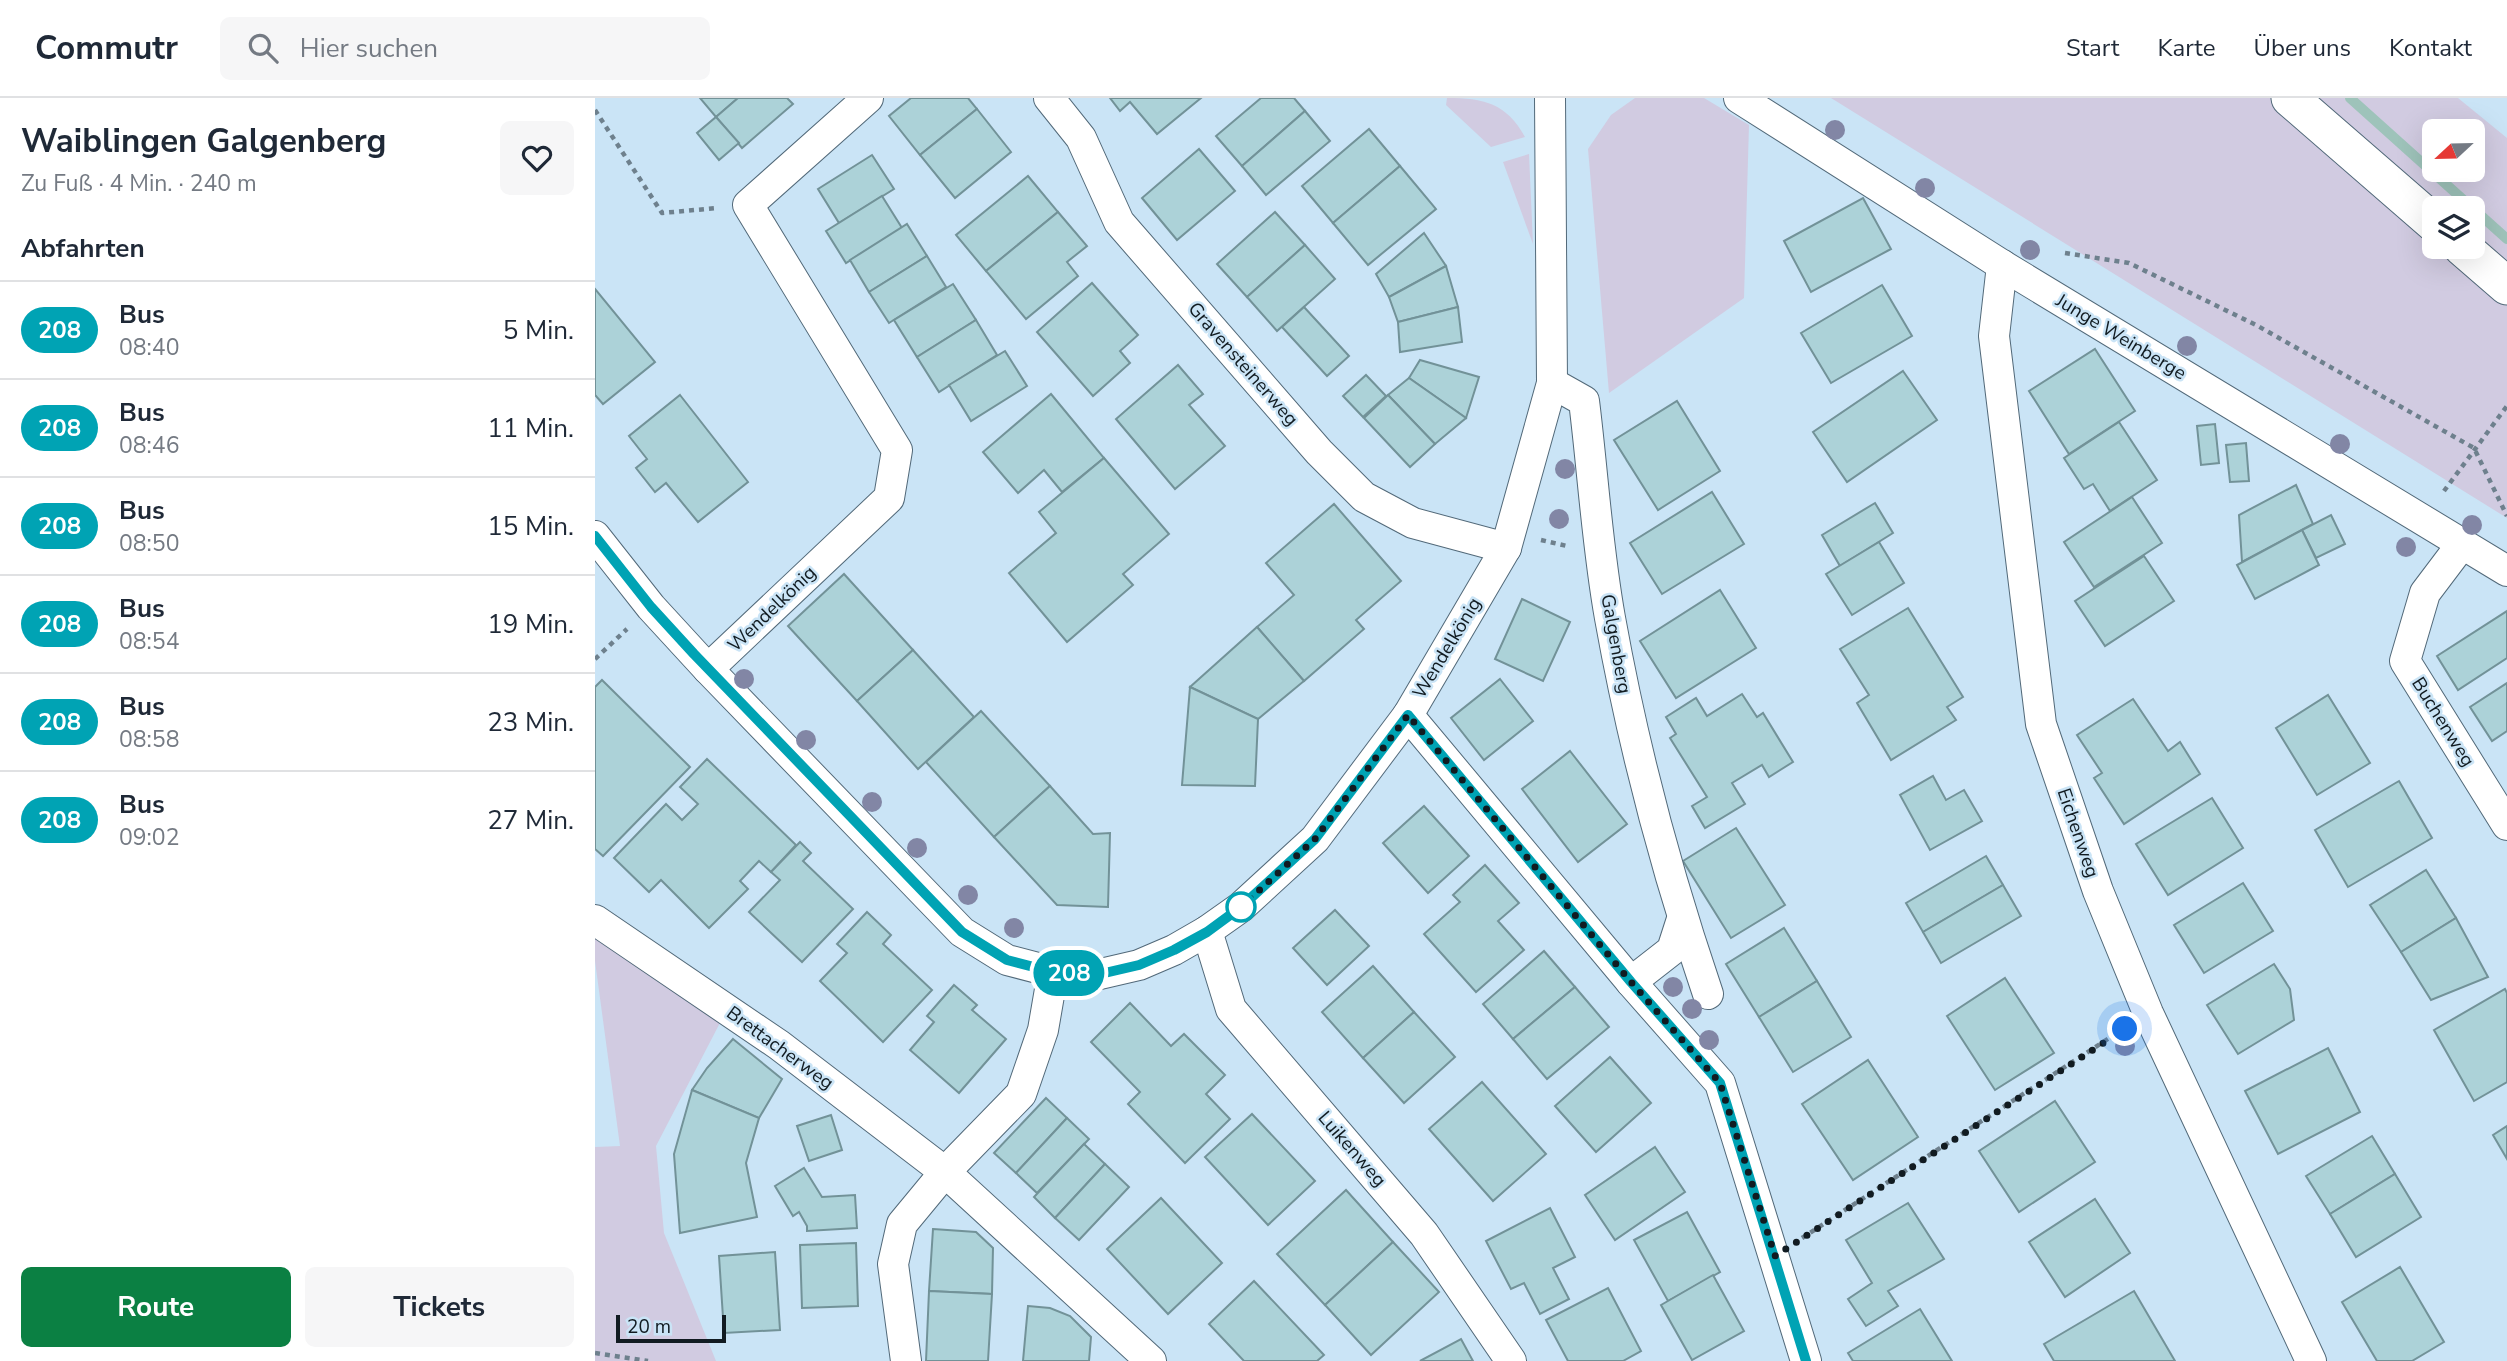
<!DOCTYPE html>
<html lang="de">
<head>
<meta charset="utf-8">
<style>
  :root { --surface:#fff; --page:#f6f6f7; --text:#1f2937; --muted:#747a83; --line:#e0e1e3; --accent:#0b8043 }
  body { margin:0; font-family:"Nunito Sans",sans-serif; background:var(--page); color:var(--text); height:100vh; display:flex; flex-direction:column; font-size:26px; white-space:nowrap }
  * { box-sizing:border-box; margin:0 }
  p { font-size:23px; color:var(--muted) }
  .icon { flex:none; width:38px; height:38px; fill:none; stroke:currentColor; stroke-width:2; stroke-linecap:round; stroke-linejoin:round }
  .map { position:relative; flex:1; overflow:hidden }
  .details { display:flex; flex-direction:column; background:var(--surface); width:595px }
  .details>* { flex:none }
  .badge { padding:0 14px; border-radius:23px; font-size:24px; line-height:46px }
  .needle { width:46px; rotate:248deg }
  .controls { position:absolute; left:1827px; top:21px; display:grid; gap:14px }
  .controls a { display:grid; place-items:center; width:63px; height:63px; border-radius:10px; background:var(--surface); box-shadow:0 7px 28px #0002; font-size:35px }
  .scale { position:absolute; left:21px; bottom:18px; width:110px; box-sizing:border-box; padding-left:7px; border:4px solid #111b21; border-top:0; font-size:19px; line-height:24px; white-space:nowrap; color:#111b21; -webkit-text-stroke:5px #cae4f6; paint-order:stroke }
  .you { position:absolute; width:35px; height:35px; margin:-18px; border:5px solid #fff; border-radius:50%; background:#1a73e8; box-shadow:0 0 0 10px #1a73e833 }
  .map>.badge { position:absolute; translate:-50% -50%; box-shadow:0 0 0 4px #fff }
  h2 { padding:0 21px; font-size:26px; line-height:63px }
  .round { display:grid; place-items:center; flex:none; width:74px; height:74px; border-radius:10px; background:var(--page) }
  .headline { display:flex; align-items:center; justify-content:space-between; height:119px; padding:0 21px }
  h1 { font-size:33px; font-weight:700; line-height:52px }
  .button { display:flex; gap:14px; margin-top:auto; padding:14px 21px }
  .button a { flex:1; height:80px; border-radius:10px; background:var(--accent); color:#fff; font-size:28px; font-weight:700; line-height:80px; text-align:center }
  .button a+a { background:var(--page); color:var(--text) }
  ul { padding:0; list-style:none }
  li { display:flex; align-items:center; gap:21px; height:98px; padding:0 21px; border-top:2px solid var(--line) }
  li div { flex:1 }
  li b { display:block; font-size:26px }
  li em { font-style:normal }
  li .badge { min-width:77px; font-weight:700; text-align:center }
  header { display:flex; align-items:center; gap:42px; box-sizing:border-box; height:98px; padding:0 35px; background:var(--surface); border-bottom:2px solid var(--line) }
  header strong { font-size:33px }
  nav { display:flex; gap:38px; margin-inline-start:auto; font-size:24px }
  .search { width:490px; height:63px; background:var(--page); display:flex; align-items:center; gap:18px; box-sizing:border-box; padding:0 24px; border-radius:10px; color:var(--muted); font-size:26px }
  main { display:flex; flex:1; min-height:0 }
  .map>svg:first-child { display:block }
</style>
</head>
<body>
<header>
<strong>Commutr</strong>
<div class="search"><svg class="icon" aria-label="search" viewBox="0 0 24 24"><circle cx="10" cy="10" r="6"/><path d="M15 15l6 6"/></svg>Hier suchen</div>
<nav><a>Start</a><a>Karte</a><a>Über uns</a><a>Kontakt</a></nav>
</header>
<main>
<section class="details">
<div class="headline"><div><h1>Waiblingen Galgenberg</h1><p>Zu Fuß · 4 Min. · 240 m</p></div><a class="round"><svg class="icon" aria-label="heart" viewBox="0 0 24 24"><path d="M12 20l-8-8c-3-5 5-10 8-4 3-6 11-1 8 4z"/></svg></a></div>
<h2>Abfahrten</h2>
<ul>
<li><span class="badge" style="background:#00a3b4;color:#fff">208</span><div><b>Bus</b><p>08:40</p></div><em>5 Min.</em></li>
<li><span class="badge" style="background:#00a3b4;color:#fff">208</span><div><b>Bus</b><p>08:46</p></div><em>11 Min.</em></li>
<li><span class="badge" style="background:#00a3b4;color:#fff">208</span><div><b>Bus</b><p>08:50</p></div><em>15 Min.</em></li>
<li><span class="badge" style="background:#00a3b4;color:#fff">208</span><div><b>Bus</b><p>08:54</p></div><em>19 Min.</em></li>
<li><span class="badge" style="background:#00a3b4;color:#fff">208</span><div><b>Bus</b><p>08:58</p></div><em>23 Min.</em></li>
<li><span class="badge" style="background:#00a3b4;color:#fff">208</span><div><b>Bus</b><p>09:02</p></div><em>27 Min.</em></li>
</ul>
<div class="button"><a>Route</a><a>Tickets</a></div>
</section>
<div class="map">
<svg width="1912" height="1263" viewBox="0 0 1912 1263">
  <rect width="100%" height="100%" fill="#cae4f6"/>
  <g fill="#d1cbe1" fill-rule="evenodd">
    <path d="M852,0C889,0 911,5 930,39L896,49L851,7Z"/>
    <polygon points="1040,0 1109,0 1154,27 1149,200 1014,295 993,51 1016,17"/>
    <path d="M1236,0H1863L1912,40V420ZM1839,33H1878V72H1839ZM1839,110H1878V149H1839Z"/>
    <polygon points="934,56 938,146 908,64"/>
    <polygon points="0,833 127,921 61,1048 69,1135 121,1263 0,1263 0,1049 25,1048 0,863"/>
  </g>
  <g fill="none" stroke-linecap="round" stroke-linejoin="round">
    <polyline stroke="#9ec3ba" stroke-width="10" points="1755,0 1912,141"/>
  </g>
  <g fill="#acd2d8" stroke="#729298" stroke-width="2">
    <polygon points="105,0 143,0 121,19"/>
    <polygon points="143,0 192,0 198,6 147,50 121,19"/>
    <polygon points="316,0 373,0 382,11 325,57 294,18"/>
    <polygon points="515,0 606,0 562,36 535,4 525,13"/>
    <polygon points="666,0 699,0 710,13 647,68 621,38"/>
    <polygon points="382,11 416,54 360,100 325,57"/>
    <polygon points="710,13 735,43 671,97 647,68"/>
    <polygon points="121,19 144,45 124,62 102,35"/>
    <polygon points="774,31 805,68 738,125 707,88"/>
    <polygon points="604,51 640,93 582,142 547,100"/>
    <polygon points="277,57 299,91 244,125 223,91"/>
    <polygon points="805,68 841,111 773,167 738,125"/>
    <polygon points="433,78 463,114 391,173 361,137"/>
    <polygon points="287,98 307,130 251,165 231,133"/>
    <polygon points="1268,100 1296,151 1216,194 1189,143"/>
    <polygon points="463,114 492,148 472,164 483,178 431,221 391,173"/>
    <polygon points="680,114 710,147 652,199 622,166"/>
    <polygon points="312,126 332,158 274,194 255,162"/>
    <polygon points="829,135 851,168 794,199 781,176"/>
    <polygon points="710,147 740,181 682,233 652,199"/>
    <polygon points="332,158 351,189 294,225 274,194"/>
    <polygon points="851,168 863,209 803,224 794,199"/>
    <polygon points="497,185 543,237 525,253 535,265 498,298 442,234"/>
    <polygon points="358,186 381,222 322,259 299,222"/>
    <polygon points="1287,187 1317,238 1236,285 1206,235"/>
    <polygon points="0,191 60,264 8,306 0,297"/>
    <polygon points="709,209 754,258 732,278 687,229"/>
    <polygon points="863,209 867,244 805,254 803,224"/>
    <polygon points="381,222 402,257 344,294 322,259"/>
    <polygon points="1500,251 1540,313 1474,356 1434,293"/>
    <polygon points="410,253 432,288 376,323 354,287"/>
    <polygon points="825,262 884,279 871,320 814,280"/>
    <polygon points="583,267 608,296 594,307 630,348 580,391 521,321"/>
    <polygon points="1308,273 1342,322 1252,384 1218,334"/>
    <polygon points="771,277 791,298 768,319 748,298"/>
    <polygon points="814,280 871,320 840,346 793,297"/>
    <polygon points="456,296 509,360 467,394 449,372 423,395 388,354"/>
    <polygon points="85,297 153,384 103,424 71,385 60,394 41,370 52,361 34,338"/>
    <polygon points="793,297 840,346 815,369 769,320"/>
    <polygon points="1082,303 1125,373 1063,412 1019,342"/>
    <polygon points="1524,324 1562,382 1515,413 1498,386 1489,391 1469,360"/>
    <polygon points="1620,326 1624,365 1606,367 1602,328"/>
    <polygon points="1651,345 1654,383 1635,384 1631,347"/>
    <polygon points="509,360 574,436 528,476 538,487 472,544 414,475 461,435 444,414"/>
    <polygon points="1701,387 1718,426 1647,464 1644,417"/>
    <polygon points="1117,394 1149,446 1067,496 1035,445"/>
    <polygon points="1537,399 1567,445 1499,489 1469,444"/>
    <polygon points="1280,405 1298,435 1245,468 1227,437"/>
    <polygon points="739,406 806,483 761,522 769,531 709,583 662,529 699,497 671,465"/>
    <polygon points="1736,417 1750,446 1721,460 1707,432"/>
    <polygon points="1707,432 1724,467 1660,501 1642,467"/>
    <polygon points="1284,444 1309,485 1257,517 1231,476"/>
    <polygon points="1549,458 1579,503 1510,548 1480,503"/>
    <polygon points="249,476 318,552 262,603 193,528"/>
    <polygon points="1125,492 1161,550 1081,600 1045,543"/>
    <polygon points="927,501 975,524 948,583 900,561"/>
    <polygon points="1313,510 1368,599 1352,609 1361,622 1296,662 1262,605 1274,597 1245,551"/>
    <polygon points="1912,513 1912,560 1863,592 1842,558"/>
    <polygon points="662,529 709,583 663,621 595,589"/>
    <polygon points="318,552 379,619 323,671 262,603"/>
    <polygon points="905,581 938,623 889,662 856,620"/>
    <polygon points="7,582 95,669 8,758 0,751 0,589"/>
    <polygon points="1912,585 1912,633 1897,643 1875,609"/>
    <polygon points="595,589 663,621 660,688 587,687"/>
    <polygon points="1147,596 1162,619 1168,615 1198,664 1174,679 1167,667 1137,685 1150,706 1110,730 1097,708 1112,699 1075,640 1081,636 1071,619 1101,600 1112,618"/>
    <polygon points="1733,597 1775,665 1722,697 1681,630"/>
    <polygon points="1538,601 1573,653 1585,644 1605,676 1529,726 1499,680 1507,675 1482,637"/>
    <polygon points="386,613 455,688 399,739 331,664"/>
    <polygon points="975,653 1032,726 983,764 927,691"/>
    <polygon points="112,661 201,747 176,774 164,763 145,783 153,791 114,830 66,782 54,794 19,760 71,706 87,722 103,706 85,689"/>
    <polygon points="1338,678 1351,702 1369,692 1387,723 1335,752 1305,697"/>
    <polygon points="1804,683 1837,740 1753,789 1720,732"/>
    <polygon points="455,688 498,736 515,735 513,809 462,807 399,739"/>
    <polygon points="1617,700 1648,750 1573,797 1541,746"/>
    <polygon points="829,708 874,758 833,795 788,745"/>
    <polygon points="1141,730 1190,807 1136,840 1088,763"/>
    <polygon points="205,744 216,755 208,763 258,811 207,864 154,814 185,782 176,774"/>
    <polygon points="1391,758 1408,787 1328,834 1311,805"/>
    <polygon points="890,767 924,805 903,823 929,852 881,894 829,836 865,804 858,797"/>
    <polygon points="1831,772 1861,820 1806,854 1775,807"/>
    <polygon points="1648,785 1678,833 1609,875 1579,827"/>
    <polygon points="1408,787 1426,818 1346,865 1328,834"/>
    <polygon points="740,812 774,848 732,887 698,850"/>
    <polygon points="272,814 296,837 288,846 337,892 288,944 225,883 252,855 242,846"/>
    <polygon points="1861,820 1893,879 1836,902 1806,854"/>
    <polygon points="1189,830 1222,883 1164,919 1131,866"/>
    <polygon points="949,853 980,889 918,941 888,906"/>
    <polygon points="1679,866 1695,891 1699,922 1643,956 1612,907"/>
    <polygon points="778,868 819,914 768,960 727,914"/>
    <polygon points="1410,880 1459,955 1400,992 1352,918"/>
    <polygon points="1222,883 1256,939 1198,974 1164,919"/>
    <polygon points="359,887 382,907 377,912 411,941 364,995 315,952 339,924 332,918"/>
    <polygon points="980,889 1014,929 952,981 918,941"/>
    <polygon points="1910,891 1912,895 1912,984 1879,1003 1839,932"/>
    <polygon points="535,905 576,948 589,936 630,977 611,996 635,1021 590,1065 533,1006 545,994 496,944"/>
    <polygon points="819,914 860,959 809,1005 768,960"/>
    <polygon points="138,941 187,981 164,1020 97,992 112,970"/>
    <polygon points="1733,950 1765,1014 1683,1056 1650,993"/>
    <polygon points="1015,959 1056,1005 1001,1054 960,1008"/>
    <polygon points="1273,962 1323,1039 1258,1082 1207,1006"/>
    <polygon points="887,984 951,1056 898,1103 834,1031"/>
    <polygon points="97,992 164,1020 151,1065 162,1119 85,1135 79,1056"/>
    <polygon points="451,1000 472,1020 421,1075 399,1055"/>
    <polygon points="1460,1003 1500,1064 1424,1114 1384,1053"/>
    <polygon points="657,1016 720,1083 673,1127 610,1059"/>
    <polygon points="236,1017 247,1052 214,1063 202,1028"/>
    <polygon points="472,1020 494,1041 442,1095 421,1075"/>
    <polygon points="1912,1028 1912,1061 1898,1037"/>
    <polygon points="1777,1038 1800,1076 1735,1116 1711,1078"/>
    <polygon points="489,1046 510,1066 460,1120 439,1099"/>
    <polygon points="1060,1049 1090,1094 1020,1142 990,1097"/>
    <polygon points="510,1066 534,1089 484,1142 460,1120"/>
    <polygon points="209,1070 227,1099 260,1097 262,1130 212,1133 212,1128 204,1114 198,1118 180,1088"/>
    <polygon points="1800,1076 1826,1119 1761,1159 1735,1116"/>
    <polygon points="751,1092 798,1144 730,1207 682,1156"/>
    <polygon points="566,1100 627,1165 573,1216 512,1151"/>
    <polygon points="1500,1101 1535,1155 1470,1199 1434,1144"/>
    <polygon points="1313,1105 1349,1161 1293,1193 1303,1208 1271,1228 1253,1201 1277,1185 1251,1142"/>
    <polygon points="955,1110 980,1159 958,1170 974,1201 945,1216 929,1185 916,1191 891,1143"/>
    <polygon points="1092,1114 1125,1174 1073,1203 1039,1142"/>
    <polygon points="338,1131 381,1134 398,1150 397,1196 334,1193"/>
    <polygon points="798,1144 844,1194 776,1257 730,1207"/>
    <polygon points="261,1145 263,1208 207,1210 205,1147"/>
    <polygon points="180,1154 185,1232 129,1235 124,1158"/>
    <polygon points="1805,1169 1849,1244 1817,1263 1782,1263 1747,1204"/>
    <polygon points="1118,1177 1149,1233 1097,1262 1066,1207"/>
    <polygon points="659,1183 729,1257 722,1263 649,1263 614,1226"/>
    <polygon points="1013,1190 1046,1253 1028,1263 973,1263 951,1222"/>
    <polygon points="334,1193 397,1196 393,1263 331,1263"/>
    <polygon points="1539,1193 1580,1263 1459,1263 1449,1246"/>
    <polygon points="433,1208 455,1210 475,1218 496,1239 494,1263 428,1263"/>
    <polygon points="1325,1211 1357,1263 1258,1263 1253,1255"/>
    <polygon points="866,1241 878,1263 825,1263"/>
  </g>
  <g fill="none" stroke-linecap="round" stroke-linejoin="round">
    <defs>
      <g id="minor">
        <polyline points="454,0 486,40 524,124 724,354 769,399 818,425 911,450"/>
        <polyline points="1144,0 1407,167 1912,473"/>
        <polyline points="1407,167 1399,238 1446,626 1503,793 1553,915 1716,1263"/>
        <path d="M957,285L989,303C998,375 1002,448 1015,520C1038,648 1071,773 1113,896"/>
        <polyline points="0,438 56,509 113,571 367,834 412,862 458,874 501,877 544,867 579,852 612,833 646,809 720,741 813,617 911,450 957,285 955,0"/>
        <polyline points="1867,446 1830,495 1810,563 1912,727"/>
        <polyline points="113,571 294,400 302,352 153,107 273,0"/>
        <polyline points="813,617 1036,884 1125,985 1211,1263"/>
        <polyline points="0,822 184,947 350,1074 556,1263"/>
        <polyline points="612,833 636,911 829,1136 916,1263"/>
        <polyline points="1036,884 1077,852 1087,821"/>
        <polyline points="311,1263 298,1166 307,1126 350,1074 426,996 448,932 458,874"/>
      </g>
      <g id="tertiary">
        <polyline points="1695,0 1839,125"/>
        <polyline points="1867,149 1912,188"/>
      </g>
    </defs>
    <use href="#minor" stroke="#526979" stroke-width="32"/>
    <use href="#tertiary" stroke="#526979" stroke-width="39"/>
    <g stroke="#6e808d" stroke-width="4.5" stroke-dasharray="5 5" stroke-linecap="butt">
      <polyline points="0,12 67,115 122,110"/>
      <polyline points="1470,155 1534,165 1661,227 1879,350 1912,418"/>
      <polyline points="1849,393 1912,308"/>
      <polyline points="946,442 972,448"/>
      <polyline points="0,561 32,531"/>
      <polyline points="1207,1140 1525,933"/>
      <polyline points="0,1255 53,1263"/>
    </g>
    <use href="#minor" stroke="#fff" stroke-width="30"/>
    <use href="#tertiary" stroke="#fff" stroke-width="37"/>
  </g>
  <g fill="#8286a5">
    <circle cx="1240" cy="32" r="10"/>
    <circle cx="1330" cy="90" r="10"/>
    <circle cx="1435" cy="152" r="10"/>
    <circle cx="1592" cy="248" r="10"/>
    <circle cx="1745" cy="346" r="10"/>
    <circle cx="970" cy="371" r="10"/>
    <circle cx="964" cy="421" r="10"/>
    <circle cx="1877" cy="427" r="10"/>
    <circle cx="1811" cy="449" r="10"/>
    <circle cx="149" cy="581" r="10"/>
    <circle cx="211" cy="642" r="10"/>
    <circle cx="277" cy="704" r="10"/>
    <circle cx="322" cy="750" r="10"/>
    <circle cx="373" cy="797" r="10"/>
    <circle cx="419" cy="830" r="10"/>
    <circle cx="1078" cy="889" r="10"/>
    <circle cx="1097" cy="911" r="10"/>
    <circle cx="1114" cy="942" r="10"/>
    <circle cx="1530" cy="948" r="10"/>
  </g>
  <g fill="none" stroke-linecap="round" stroke-linejoin="round">
    <defs>
      <polyline id="line" points="0,438 56,509 99,556 367,834 412,862 458,874 501,877 544,867 579,852 612,834 646,809 720,741 813,617 1036,884 1125,985 1211,1263"/>
    </defs>
    <use href="#line" stroke="#fff" stroke-width="16"/>
    <use href="#line" stroke="#00a3b4" stroke-width="10"/>
    <polyline stroke="#111b21" stroke-width="7" stroke-dasharray="0 12.6" points="646,809 720,741 813,617 1036,884 1125,985 1180,1158 1530,931"/>
  </g>
  <circle fill="#fff" stroke="#00a3b4" stroke-width="3.5" cx="646" cy="809" r="14"/>
  <g text-anchor="middle" dominant-baseline="central" stroke-width="5" stroke-linejoin="round" paint-order="stroke">
    <g font-size="19" fill="#111b21" stroke="#cae4f6">
      <text transform="translate(1526 239) rotate(31)">Junge Weinberge</text>
      <text transform="translate(648 266) rotate(49)">Gravensteinerweg</text>
      <text transform="translate(177 511) rotate(-44)">Wendelkönig</text>
      <text transform="translate(1021 546) rotate(80)">Galgenberg</text>
      <text transform="translate(852 550) rotate(-59)">Wendelkönig</text>
      <text transform="translate(1848 624) rotate(58)">Buchenweg</text>
      <text transform="translate(1483 735) rotate(71)">Eichenweg</text>
      <text transform="translate(185 950) rotate(36)">Brettacherweg</text>
      <text transform="translate(757 1051) rotate(49)">Luikenweg</text>
    </g>
  </g>
</svg>
<div class="controls">
<a><svg class="needle" viewBox="-14 -14 28 28"><path d="M0-13l5 13h-10z" fill="#e53935"/><path d="M0 13l5-13h-10z" fill="#747a83"/></svg></a>
<a><svg class="icon" aria-label="layers" viewBox="0 0 24 24"><path d="M12 4l9 5-9 5-9-5zM3 14l9 5 9-5"/></svg></a>
</div>
<div class="scale">20 m</div>
<div class="you" style="left:1530px;top:931px"></div>
<b class="badge" style="left:474px;top:875px;background:#00a3b4;color:#fff">208</b>
</div>
</main>
</body>
</html>
